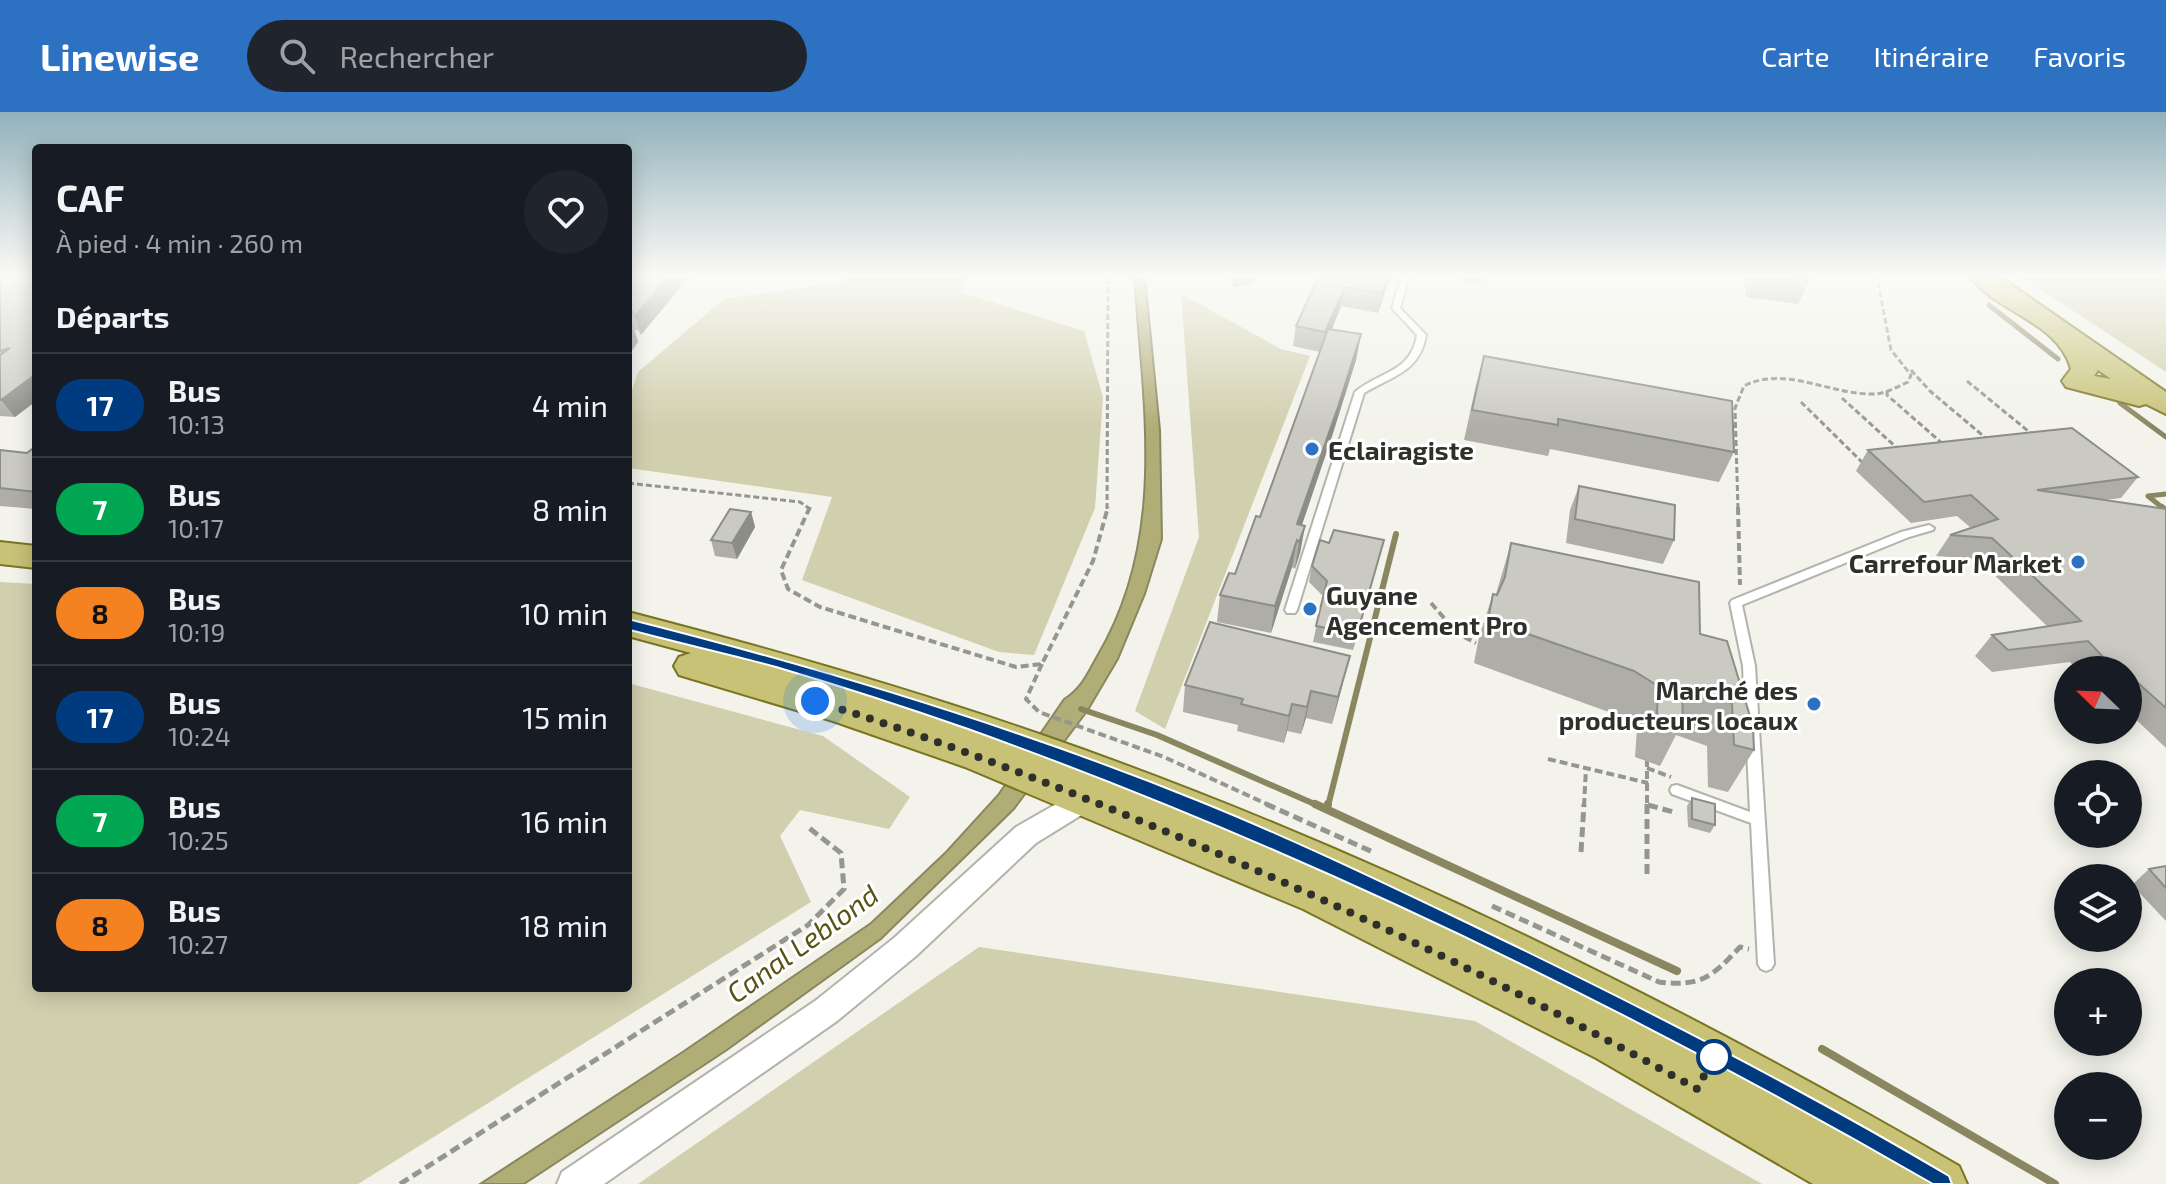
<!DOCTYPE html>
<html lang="fr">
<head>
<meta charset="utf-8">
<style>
  :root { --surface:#171b24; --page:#20242c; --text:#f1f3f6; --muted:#9ea1a6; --line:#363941; --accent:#2c71c2 }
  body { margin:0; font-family:"Exo 2",sans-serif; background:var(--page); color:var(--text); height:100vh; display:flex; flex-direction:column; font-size:30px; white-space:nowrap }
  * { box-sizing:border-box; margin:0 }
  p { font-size:26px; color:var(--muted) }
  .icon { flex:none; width:44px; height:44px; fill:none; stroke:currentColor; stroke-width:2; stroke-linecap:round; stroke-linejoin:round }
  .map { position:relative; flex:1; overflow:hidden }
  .drawer { position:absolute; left:32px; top:32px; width:600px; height:848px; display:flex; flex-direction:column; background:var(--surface); border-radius:8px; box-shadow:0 4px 20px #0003 }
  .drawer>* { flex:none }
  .badge { padding:0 16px; border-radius:26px; font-size:28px; line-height:52px }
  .needle { width:52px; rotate:293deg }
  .controls { position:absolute; left:2054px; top:544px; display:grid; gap:16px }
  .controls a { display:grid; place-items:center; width:88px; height:88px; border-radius:50%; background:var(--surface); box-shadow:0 4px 20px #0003; font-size:40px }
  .you { position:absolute; width:40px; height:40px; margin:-20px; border:6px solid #fff; border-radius:50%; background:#1a73e8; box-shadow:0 0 0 12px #1a73e833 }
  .map>.badge { position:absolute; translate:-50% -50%; box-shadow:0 0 0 4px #fff }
  h2 { padding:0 24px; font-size:30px; line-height:72px }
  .round { display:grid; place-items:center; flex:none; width:84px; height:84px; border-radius:42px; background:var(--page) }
  .head { display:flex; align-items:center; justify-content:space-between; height:136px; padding:0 24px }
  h1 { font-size:38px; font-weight:700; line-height:60px }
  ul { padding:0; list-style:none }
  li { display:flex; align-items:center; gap:24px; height:104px; padding:0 24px; border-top:2px solid var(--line) }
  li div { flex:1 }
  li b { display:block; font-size:30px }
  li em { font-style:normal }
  li .badge { min-width:88px; font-weight:700; text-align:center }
  header { display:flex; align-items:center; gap:48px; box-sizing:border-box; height:112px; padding:0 40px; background:var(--accent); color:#fff }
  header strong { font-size:38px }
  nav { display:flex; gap:44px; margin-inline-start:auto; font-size:28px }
  .search { width:560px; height:72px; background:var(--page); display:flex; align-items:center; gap:20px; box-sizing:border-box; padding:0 28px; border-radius:44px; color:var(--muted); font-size:30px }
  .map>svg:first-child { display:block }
</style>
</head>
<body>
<header>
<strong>Linewise</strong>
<div class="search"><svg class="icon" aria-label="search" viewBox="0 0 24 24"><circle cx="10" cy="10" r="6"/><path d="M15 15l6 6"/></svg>Rechercher</div>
<nav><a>Carte</a><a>Itinéraire</a><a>Favoris</a></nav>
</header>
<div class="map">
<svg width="2166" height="1072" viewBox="0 0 2166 1072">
  <rect width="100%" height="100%" fill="#f3f3ec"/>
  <g fill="#d0cfae">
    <polygon points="846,165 966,165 963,181 1084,219 1103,285 1095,396 1034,543 999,540 802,468 832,385 628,356 628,291 638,260 724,187 842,170"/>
    <polygon points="2022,165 2166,165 2166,260"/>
    <polygon points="1181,182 1281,237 1310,244 1165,617 1135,599 1199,425"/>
    <polygon points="0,470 36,472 36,876 628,876 628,571 823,624 910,685 889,717 800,698 780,724 811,790 358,1072 0,1072"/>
    <polygon points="979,835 1475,909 1762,1072 638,1072"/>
  </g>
  <path fill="#b1ad77" stroke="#8a8760" stroke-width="2" d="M1134,165H1145L1160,318L1162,427L1145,482L1118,547L1088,598L1014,697L881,827L727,938L524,1072H480L684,939L871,811L946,740L998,683L1064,587C1081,577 1088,560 1097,544C1167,426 1143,295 1134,165Z"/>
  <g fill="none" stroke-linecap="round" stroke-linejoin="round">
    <g stroke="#8a8760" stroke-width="5">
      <polyline points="1989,193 2058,247"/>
      <polyline points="2120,291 2166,325"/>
      <polyline points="2164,397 2148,384 2166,382"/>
    </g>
    <g stroke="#8a8760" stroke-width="6">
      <polyline points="2162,395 2166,399"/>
      <polyline points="1081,597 1157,623 1319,694"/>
      <polyline points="1328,694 1396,422"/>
    </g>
    <g stroke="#8a8760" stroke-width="8">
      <polyline points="1315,692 1677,859"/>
      <polyline points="1327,697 1328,692"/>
      <polyline points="1822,937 2055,1072"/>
    </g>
    <defs>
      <g id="service">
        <path d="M1401,165H1409L1400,196L1426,223C1420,260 1392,264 1364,281L1297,498L1295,501H1287L1285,498L1355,280C1380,259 1411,261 1417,223L1392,196Z"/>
        <polygon points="1929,413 1934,416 1933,418 1909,425 1742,493 1755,554 1774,852 1771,857 1766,859 1761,857 1758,852 1751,711 1672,682 1670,678 1672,674 1677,673 1750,700 1743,554 1730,491 1732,488 1901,420"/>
      </g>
      <polygon id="minor" points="1086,675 1096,678 1100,686 1096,694 1036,731 916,844 837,909 604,1072 557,1072 562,1060 815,889 894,826 1016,715"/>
      <g id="primary">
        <path d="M1971,165H2000L2166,280V302L2146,292L2139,294L2066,275L2062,269L2071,257C2058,209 1995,200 1971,165ZM2098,258L2111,267L2094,264Z"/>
        <polygon points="0,430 36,434 36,456 0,452"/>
        <path d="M628,500C767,536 904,575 1039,622C1357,732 1669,886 1959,1054L1967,1072H1813L1596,946L1303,797L965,655L833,609L679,563L674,554L679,545L691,541L628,524Z"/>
      </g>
    </defs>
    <use href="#service" stroke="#b3b3ac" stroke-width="4"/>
    <use href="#minor" stroke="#b3b3ac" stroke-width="4"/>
    <use href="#primary" stroke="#7a7421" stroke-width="4"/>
    <g stroke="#969691" stroke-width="3" stroke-dasharray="6 3" stroke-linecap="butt">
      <polyline points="1911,258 1930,279 1987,327"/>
      <polyline points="1967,269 2033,323"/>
      <polyline points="1887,279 1887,283 1943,332"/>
      <polyline points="1842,286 1897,336"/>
      <polyline points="1801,290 1865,353"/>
      <polyline points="628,371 800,390 810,397"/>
      <polyline points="1107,397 1108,165"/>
      <path d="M1738,397L1735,296L1744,274C1784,253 1831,283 1873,282C1885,282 1897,275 1908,270L1911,263L1891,238L1877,165"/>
    </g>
    <g stroke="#969691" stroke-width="4" stroke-dasharray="8 4" stroke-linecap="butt">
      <polyline points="810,395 781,458 788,477 820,495 1016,555 1042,552 1093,449 1108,395"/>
      <polyline points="1738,395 1740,473"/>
      <polyline points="1431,491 1458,522 1476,531"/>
      <polyline points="1042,552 1026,587 1039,600 1164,645 1271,694"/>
      <polyline points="1548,647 1648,671"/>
      <polyline points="1647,647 1647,694"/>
      <polyline points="1647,656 1671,665"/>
      <polyline points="1584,694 1586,656"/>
    </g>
    <g stroke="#969691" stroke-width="5" stroke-dasharray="10 5" stroke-linecap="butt">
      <polyline points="1266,692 1375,741"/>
      <polyline points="1647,692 1647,764"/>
      <polyline points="1648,693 1677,701"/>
      <polyline points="1581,740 1584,692"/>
      <path d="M1492,794L1659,870C1701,875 1712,865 1740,835L1749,837"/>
      <polyline points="400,1072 808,813 844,777 841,741 809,716"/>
    </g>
    <use href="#service" fill="#fff" fill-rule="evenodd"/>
    <use href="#minor" fill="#fff" fill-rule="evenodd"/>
    <use href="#primary" fill="#c7c276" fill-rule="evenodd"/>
  </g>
  <g fill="#aeada7">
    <polygon points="0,165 36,165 36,289 15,305 0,304"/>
    <polygon points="628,165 641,223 638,218 634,218 638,230 628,244"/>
    <polygon points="1226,165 1254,165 1253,172 1234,175"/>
    <polygon points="1318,165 1390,165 1378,201 1341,194 1332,218 1361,222 1356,248 1333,321 1302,413 1305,414 1300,441 1295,457 1292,455 1271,521 1217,510 1220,483 1235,462 1260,405 1320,240 1293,234 1296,214"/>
    <polygon points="1460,165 1483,165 1481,173 1459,169"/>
    <polygon points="1744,165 1807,165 1808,171 1798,192 1746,185"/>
    <polygon points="1484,244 1734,340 1719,370 1550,337 1548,344 1464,328 1476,273"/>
    <polygon points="36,334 36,397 0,394 0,338 27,341"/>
    <polygon points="1868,338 2138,365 2121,386 2104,388 2166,397 2166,636 2128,600 2128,558 2077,558 2070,550 1992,560 1975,544 1992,523 2047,514 1978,447 1936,444 1950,423 1971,416 1957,404 1911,411 1856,359"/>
    <polygon points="1579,374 1674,428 1663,452 1566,431 1570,398"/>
    <polygon points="751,400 755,415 737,447 715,444 711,428"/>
    <polygon points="1511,431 1700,522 1754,638 1728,680 1708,675 1707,634 1676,623 1660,654 1635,645 1637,617 1614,602 1474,551 1479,525 1493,482 1496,482"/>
    <polygon points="1380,443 1353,538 1313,530 1323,484 1309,470 1312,454"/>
    <polygon points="1343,571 1332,612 1306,606 1301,622 1287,619 1284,631 1237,619 1238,613 1183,600 1185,573"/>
    <polygon points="1692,686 1715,713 1710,721 1688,715 1687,694"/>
    <polygon points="2166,754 2166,809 2132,773 2149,757"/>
  </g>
  <g fill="#8d8d88">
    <polygon points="668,165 689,165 641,223 635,204"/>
    <polygon points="1235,165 1254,165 1253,172 1234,175"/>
    <polygon points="1387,165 1390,165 1378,201 1382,181"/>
    <polygon points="1345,175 1341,194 1322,240 1325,220"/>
    <polygon points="631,208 638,230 628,244 628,217 629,211"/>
    <polygon points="1361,222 1356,248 1333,321 1293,439 1297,412"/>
    <polygon points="36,262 36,289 15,305 1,288"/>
    <polygon points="751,400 755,415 737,447 732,431"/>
    <polygon points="1305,414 1300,441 1295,457 1299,430"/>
    <polygon points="1297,428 1292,455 1271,521 1275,494"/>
    <polygon points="1384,428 1380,443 1353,538 1357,522"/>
    <polygon points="1350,544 1343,571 1332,612 1338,585"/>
    <polygon points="1311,579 1306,606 1301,622 1307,595"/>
    <polygon points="1292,592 1287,619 1284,631 1289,604"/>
  </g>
  <g fill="#cac9c2" stroke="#8d8d88" stroke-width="2">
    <polygon points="0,165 36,165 36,262 1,288 0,288 0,243 10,236 0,239"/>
    <polygon points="628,165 668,165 635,204 632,199 628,199"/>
    <polygon points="1318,165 1387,165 1382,181 1345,175 1325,220 1296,214"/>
    <polygon points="1770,165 1807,165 1808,171"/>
    <polygon points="1328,217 1361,222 1338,295 1297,412 1305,414 1299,430 1297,428 1275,494 1220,483 1229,461 1235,462 1256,404 1260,405"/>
    <polygon points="1484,244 1732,289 1734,340 1558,307 1558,313 1472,298"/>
    <polygon points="2072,316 2138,365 2037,378 2166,397 2166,596 2128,562 2128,558 2122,558 2105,547 2088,529 2008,538 1992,523 2081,509 1992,426 1950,423 1998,407 1971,383 1924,390 1868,338"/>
    <polygon points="36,334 36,380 0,376 0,338 27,341"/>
    <polygon points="1579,374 1675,393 1674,428 1575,407"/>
    <polygon points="730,397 751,400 732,431 711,428"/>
    <polygon points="1334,418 1384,428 1357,522 1316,514 1327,469 1312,454 1320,428 1329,431"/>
    <polygon points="1511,431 1699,470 1700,522 1727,529 1753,614 1754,638 1734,633 1732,591 1682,575 1683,611 1657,603 1658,574 1634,559 1488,508 1493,482 1497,483 1505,465"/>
    <polygon points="1210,510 1350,544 1338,585 1311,579 1307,595 1292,592 1289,604 1241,592 1243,587 1185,573"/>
    <polygon points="1692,686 1715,692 1715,713 1692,707"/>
    <polygon points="2166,754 2166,776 2149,757"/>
  </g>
  <linearGradient id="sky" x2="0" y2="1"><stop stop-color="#92b1bb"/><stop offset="0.52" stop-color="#fafaf6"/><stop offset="1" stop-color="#fafaf6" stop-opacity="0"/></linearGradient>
  <rect width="2166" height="315" fill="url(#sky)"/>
  <path fill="#003b80" stroke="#fff" stroke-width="2" d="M628,507C822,556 1014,614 1199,689C1293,727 1384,771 1476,815C1636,892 1796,973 1949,1064L1952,1072H1933C1628,896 1303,737 968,617C905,595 840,574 776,555C725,541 673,530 623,516L620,512Z"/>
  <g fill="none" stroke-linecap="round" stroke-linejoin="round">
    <path stroke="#2f2f2c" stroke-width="8" stroke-dasharray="0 14.4" d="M815,589C935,626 1052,672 1167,720C1349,796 1525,881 1697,977L1714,945"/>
  </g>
  <g fill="#2c71c2" stroke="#fff" stroke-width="3">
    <circle cx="1312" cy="337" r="8"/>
    <circle cx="2078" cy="450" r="8"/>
    <circle cx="1310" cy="497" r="8"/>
    <circle cx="1814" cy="592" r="8"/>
  </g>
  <circle fill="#fff" stroke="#003b80" stroke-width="4" cx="1714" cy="945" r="16"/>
  <g text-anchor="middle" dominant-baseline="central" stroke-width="6" stroke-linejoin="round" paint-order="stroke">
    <g font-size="26" font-weight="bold" fill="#2f2f2c" stroke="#fff" text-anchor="start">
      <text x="1328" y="337">Eclairagiste</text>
      <text x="2062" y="450" text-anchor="end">Carrefour Market</text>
      <text x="1326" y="482">Guyane<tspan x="1326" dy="30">Agencement Pro</tspan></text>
      <text x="1798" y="577" text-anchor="end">Marché des<tspan x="1798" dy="30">producteurs locaux</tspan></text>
    </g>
    <g font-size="28" font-style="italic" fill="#585312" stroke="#fff">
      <text transform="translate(802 831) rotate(-36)">Canal Leblond</text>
    </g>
  </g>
</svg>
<div class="controls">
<a><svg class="needle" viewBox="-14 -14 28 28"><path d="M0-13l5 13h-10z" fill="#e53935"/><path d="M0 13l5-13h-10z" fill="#9ea1a6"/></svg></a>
<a><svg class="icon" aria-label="locate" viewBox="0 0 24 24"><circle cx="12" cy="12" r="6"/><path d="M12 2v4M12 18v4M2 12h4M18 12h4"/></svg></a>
<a><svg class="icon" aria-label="layers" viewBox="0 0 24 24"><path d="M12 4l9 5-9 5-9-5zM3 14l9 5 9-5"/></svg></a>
<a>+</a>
<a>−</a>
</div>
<div class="you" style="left:815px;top:589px"></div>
<section class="drawer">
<div class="head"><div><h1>CAF</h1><p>À pied · 4 min · 260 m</p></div><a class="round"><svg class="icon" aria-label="heart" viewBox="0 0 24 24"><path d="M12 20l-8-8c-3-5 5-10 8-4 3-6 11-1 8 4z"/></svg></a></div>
<h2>Départs</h2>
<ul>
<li><span class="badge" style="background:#003b80;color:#fff">17</span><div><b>Bus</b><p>10:13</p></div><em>4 min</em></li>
<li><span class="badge" style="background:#00a651;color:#fff">7</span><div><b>Bus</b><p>10:17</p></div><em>8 min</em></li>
<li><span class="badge" style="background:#f58220;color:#111">8</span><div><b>Bus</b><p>10:19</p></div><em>10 min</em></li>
<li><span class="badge" style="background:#003b80;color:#fff">17</span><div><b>Bus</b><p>10:24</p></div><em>15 min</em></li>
<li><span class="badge" style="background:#00a651;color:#fff">7</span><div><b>Bus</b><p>10:25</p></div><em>16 min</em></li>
<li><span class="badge" style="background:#f58220;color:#111">8</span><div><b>Bus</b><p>10:27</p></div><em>18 min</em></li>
</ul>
</section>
</div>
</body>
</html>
